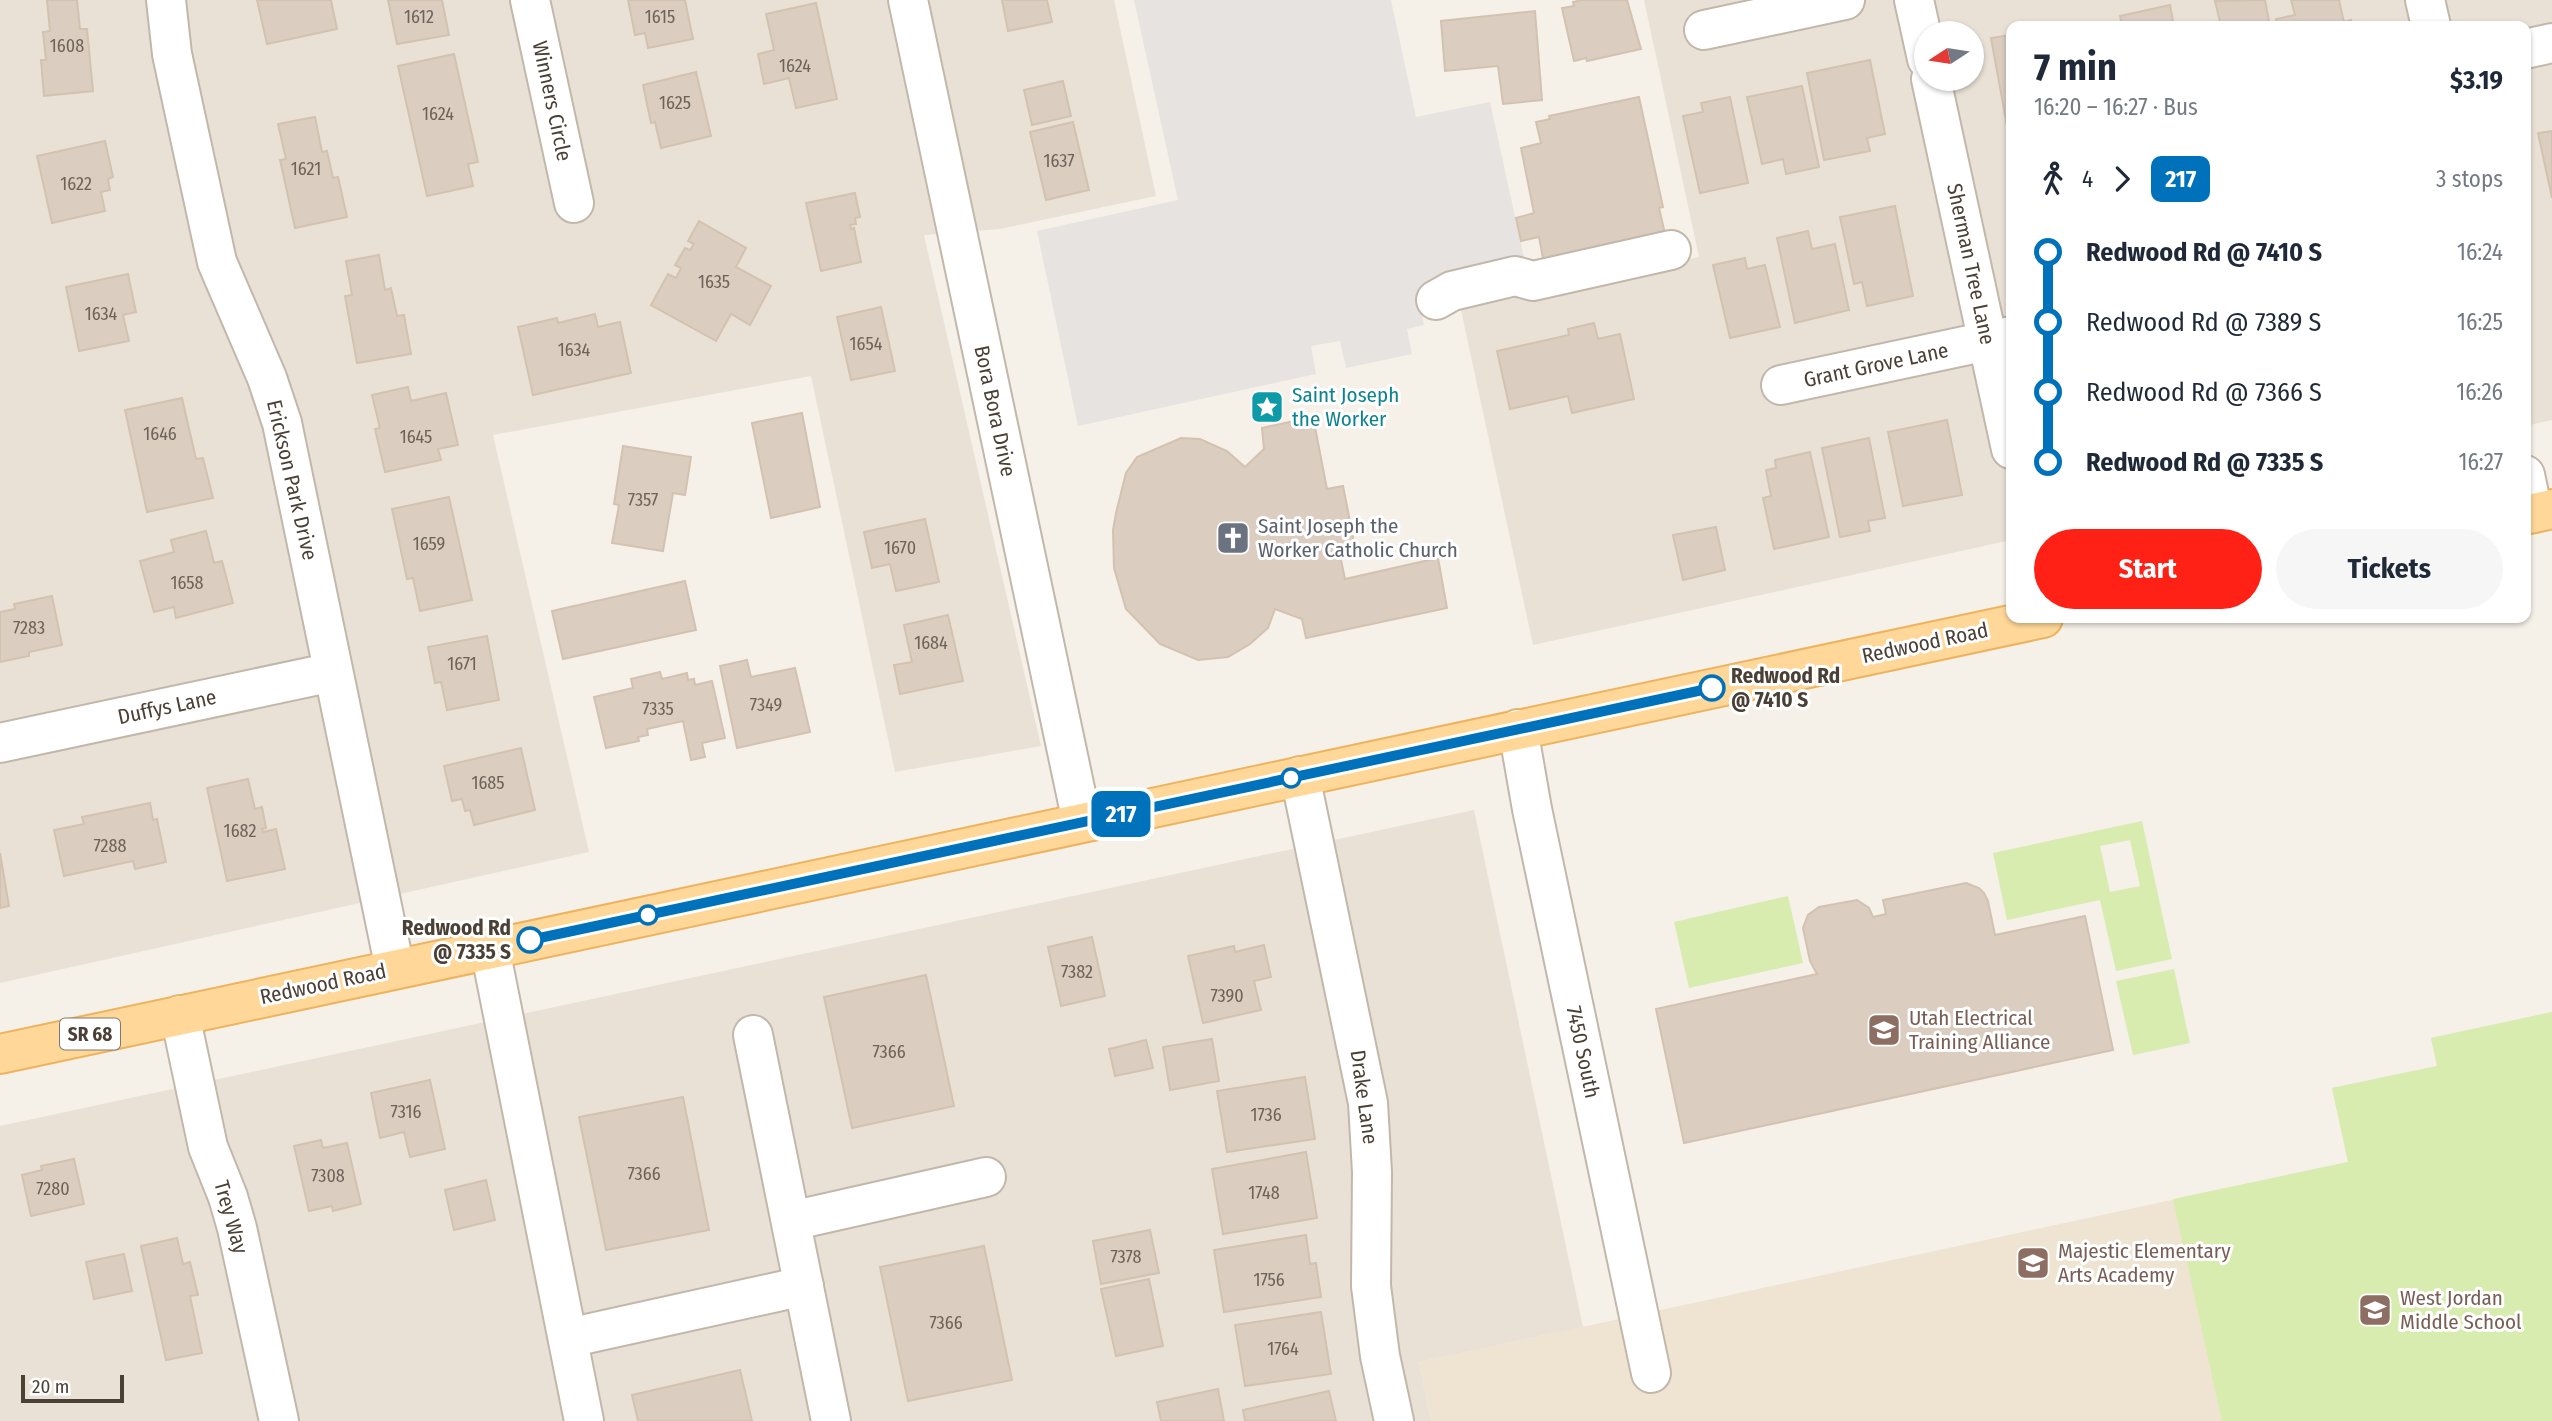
<!DOCTYPE html>
<html lang="en">
<head>
<meta charset="utf-8">
<style>
  :root { --surface:#fff; --page:#f6f6f7; --text:#1f2937; --muted:#747a83; --accent:#ff2016 }
  body { margin:0; font-family:"Fira Sans Condensed",sans-serif; background:var(--page); color:var(--text); height:100vh; display:flex; flex-direction:column; font-size:26px; white-space:nowrap }
  * { box-sizing:border-box; margin:0 }
  p { font-size:23px; color:var(--muted) }
  .icon { flex:none; width:38px; height:38px; fill:none; stroke:currentColor; stroke-width:2; stroke-linecap:round; stroke-linejoin:round }
  .map { position:relative; flex:1; overflow:hidden }
  .panel { position:absolute; left:2006px; top:21px; width:525px; height:602px; display:flex; flex-direction:column; background:var(--surface); border-radius:14px; box-shadow:0 2px 5px #0004 }
  .panel>* { flex:none }
  .badge { padding:0 14px; border-radius:10px; font-size:24px; line-height:46px }
  .needle { width:46px; rotate:258deg }
  .tools { position:absolute; left:1914px; top:21px; display:grid; gap:14px }
  .tools a { display:grid; place-items:center; width:70px; height:70px; border-radius:50%; background:var(--surface); box-shadow:0 2px 5px #0004; font-size:35px }
  .scale { position:absolute; left:21px; bottom:18px; width:103px; box-sizing:border-box; padding-left:7px; border:4px solid #4a4036; border-top:0; font-size:19px; line-height:24px; white-space:nowrap; color:#4a4036; -webkit-text-stroke:5px #fff; paint-order:stroke }
  .map>.badge { position:absolute; translate:-50% -50%; box-shadow:0 0 0 4px #fff }
  .legs { display:flex; align-items:center; gap:10px; height:77px; padding:0 28px; font-size:23px }
  .legs p { margin-inline-start:auto }
  .summary { display:flex; align-items:center; justify-content:space-between; height:119px; padding:0 28px }
  h1 { font-size:38px; font-weight:700; line-height:52px }
  .button { display:flex; gap:14px; margin-top:auto; padding:14px 28px }
  .button a { flex:1; height:80px; border-radius:42px; background:var(--accent); color:#fff; font-size:28px; font-weight:700; line-height:80px; text-align:center }
  .button a+a { background:var(--page); color:var(--text) }
  ul { padding:0 28px; list-style:none }
  li { display:flex; align-items:center; gap:24px; height:70px; font-size:26px }
  li i { display:grid; place-items:center; width:10px; height:100%; margin:0 9px; background:currentColor }
  li i::after { content:''; width:18px; height:18px; margin:-9px; border:5px solid; border-radius:50%; background:var(--surface) }
  li p { margin-inline-start:auto }
  li:first-child i { background:linear-gradient(#0000 50%,currentColor 0) }
  li:last-child i { background:linear-gradient(currentColor 50%,#0000 0) }
  .map>svg:first-child { display:block }
</style>
</head>
<body>
<div class="map">
<svg width="2552" height="1421" viewBox="0 0 2552 1421">
  <rect width="100%" height="100%" fill="#f5f0e8"/>
  <g fill="#eae1d6" fill-rule="evenodd">
    <polygon points="0,0 1114,0 1156,196 1000,229 924,235 1041,746 895,772 811,376 493,435 589,852 0,983"/>
    <path d="M1644,0H2552V420L2525,426V26H2011V540L1533,645L1461,310L1699,257ZM1927,33H1972V79H1927Z"/>
    <polygon points="1474,810 1583,1327 1419,1362 1431,1421 0,1421 0,1126"/>
  </g>
  <polygon fill="#efe4d1" points="2552,1012 2552,1421 1431,1421 1419,1362 2348,1162 2332,1088 2437,1066 2431,1038"/>
  <g fill="#d7ecae" fill-rule="evenodd">
    <path d="M2142,821L2172,959L2116,971L2100,900L2007,920L1993,853ZM2130,840L2140,886L2110,892L2100,846Z"/>
    <polygon points="1788,896 1803,963 1689,988 1674,922"/>
    <polygon points="2174,969 2190,1043 2133,1055 2116,981"/>
    <polygon points="2552,1012 2552,1421 2222,1421 2173,1199 2348,1162 2332,1088 2437,1066 2431,1038"/>
  </g>
  <polygon fill="#e6e3e0" points="1134,0 1391,0 1416,117 1490,102 1526,267 1417,290 1424,325 1407,329 1412,354 1346,368 1340,341 1311,346 1316,374 1078,426 1037,231 1178,200"/>
  <g fill="#dbcdc0" stroke="#d3c2af" stroke-width="2">
    <polygon points="47,0 77,0 80,29 87,29 93,91 44,96 41,60 46,60 43,32 50,31"/>
    <polygon points="257,0 331,0 337,29 267,44"/>
    <polygon points="388,0 442,0 449,35 397,44"/>
    <polygon points="628,0 685,0 693,39 648,48 645,33 635,35"/>
    <polygon points="1002,0 1047,0 1052,22 1008,31"/>
    <polygon points="1582,0 1627,0 1641,49 1587,61 1586,58 1574,61 1562,8 1574,6 1573,2"/>
    <polygon points="2265,0 2270,26 2221,26 2215,1"/>
    <polygon points="2291,0 2339,0 2344,22 2351,20 2353,26 2277,26 2276,19 2295,15"/>
    <polygon points="816,3 837,99 796,108 789,78 764,84 758,54 774,50 766,14"/>
    <polygon points="2170,5 2174,26 2122,26 2120,16"/>
    <polygon points="1535,11 1542,100 1503,104 1498,66 1445,71 1441,21"/>
    <polygon points="2011,35 2011,126 2007,126 1991,38"/>
    <polygon points="454,54 478,162 468,164 473,186 427,196 398,66"/>
    <polygon points="1870,60 1885,134 1867,138 1870,151 1824,160 1807,73"/>
    <polygon points="696,72 711,136 661,148 655,122 651,123 643,85"/>
    <polygon points="1063,81 1071,116 1032,125 1024,90"/>
    <polygon points="1802,86 1819,167 1786,174 1783,159 1762,164 1747,97"/>
    <polygon points="1639,97 1663,207 1659,208 1667,242 1545,269 1539,237 1521,241 1516,218 1534,213 1521,148 1541,143 1536,122 1550,119 1549,116"/>
    <polygon points="1730,97 1748,183 1700,193 1683,116 1703,112 1701,103"/>
    <polygon points="315,117 322,152 327,151 333,178 338,177 347,217 295,228 280,160 286,159 278,124"/>
    <polygon points="1073,122 1089,190 1046,200 1030,132"/>
    <polygon points="2552,131 2552,198 2538,133"/>
    <polygon points="105,141 113,177 108,179 110,190 101,192 105,211 52,223 37,156"/>
    <polygon points="855,193 860,217 855,218 856,224 850,225 851,229 854,228 861,262 821,271 806,203"/>
    <polygon points="1895,206 1913,296 1867,306 1862,282 1854,284 1840,217"/>
    <polygon points="699,221 746,248 736,267 771,286 750,325 731,314 716,341 651,305 668,274 676,278 681,268 675,265 685,248 690,250 694,244 688,241"/>
    <polygon points="1808,231 1812,249 1835,244 1849,310 1795,323 1777,238"/>
    <polygon points="379,255 385,290 391,288 397,316 404,315 411,354 357,363 345,296 352,295 346,261"/>
    <polygon points="1745,258 1747,269 1765,265 1780,327 1730,338 1713,265"/>
    <polygon points="128,274 136,312 123,315 129,341 79,351 66,287"/>
    <polygon points="881,307 895,371 851,380 837,317"/>
    <polygon points="595,314 598,327 620,322 631,373 533,395 518,327 557,318 558,323"/>
    <polygon points="1594,323 1598,339 1620,334 1634,399 1572,413 1568,396 1510,409 1497,351 1569,335 1568,329"/>
    <polygon points="408,387 411,401 446,393 458,445 438,449 441,460 385,472 375,429 380,428 372,395"/>
    <polygon points="182,398 196,459 203,458 213,498 147,512 125,410"/>
    <polygon points="802,413 820,507 771,518 752,423"/>
    <polygon points="1313,417 1327,489 1343,486 1356,552 1340,555 1345,579 1438,558 1447,608 1306,638 1302,619 1275,609 1268,628 1250,644 1228,657 1198,660 1160,644 1126,609 1114,568 1113,530 1116,513 1126,473 1137,457 1181,438 1200,439 1227,451 1245,467 1264,449 1262,428"/>
    <polygon points="1947,420 1962,495 1903,506 1888,432"/>
    <polygon points="1869,438 1885,518 1868,521 1870,531 1840,537 1822,448"/>
    <polygon points="623,446 691,457 685,495 673,493 663,551 612,543 619,505 614,504"/>
    <polygon points="1810,452 1829,537 1774,549 1763,498 1771,496 1766,470 1776,468 1775,460"/>
    <polygon points="449,497 472,600 420,611 413,578 407,579 392,509"/>
    <polygon points="925,519 939,582 896,591 890,564 872,568 864,532"/>
    <polygon points="1716,527 1725,570 1683,580 1673,535"/>
    <polygon points="206,531 214,563 222,561 233,603 176,618 174,607 154,612 140,561 174,552 171,540"/>
    <polygon points="685,581 696,630 563,659 552,611"/>
    <polygon points="52,596 62,645 29,652 29,656 0,662 0,612 15,609 14,604"/>
    <polygon points="948,615 963,681 900,694 894,665 912,662 904,625"/>
    <polygon points="487,636 499,700 447,710 441,682 435,683 428,647"/>
    <polygon points="747,660 751,677 795,668 810,732 737,748 720,666"/>
    <polygon points="660,672 662,679 687,673 688,680 694,679 695,685 712,681 725,738 702,743 705,757 691,760 683,721 647,729 648,735 638,737 639,741 606,748 594,697 633,688 631,679"/>
    <polygon points="521,748 535,810 474,825 470,810 465,811 462,799 452,801 444,766"/>
    <polygon points="248,779 255,809 262,807 266,828 262,829 263,832 276,829 285,869 227,881 207,788"/>
    <polygon points="150,803 153,820 157,819 166,862 135,869 133,861 64,876 54,830 84,824 82,817"/>
    <polygon points="0,853 9,906 0,908"/>
    <polygon points="1966,883 1979,888 1984,893 1988,901 1995,935 2085,916 2113,1050 1684,1143 1656,1009 1817,974 1810,961 1803,928 1808,915 1819,907 1857,900 1869,908 1873,917 1886,914 1883,900"/>
    <polygon points="1092,937 1105,996 1061,1006 1048,947"/>
    <polygon points="1264,945 1271,977 1254,981 1261,1010 1203,1023 1188,956 1234,946 1235,952"/>
    <polygon points="926,975 954,1106 852,1128 824,997"/>
    <polygon points="1212,1039 1219,1081 1170,1090 1163,1047"/>
    <polygon points="1146,1040 1153,1068 1115,1076 1109,1049"/>
    <polygon points="1305,1077 1315,1139 1227,1152 1217,1091"/>
    <polygon points="430,1080 445,1149 410,1157 404,1132 380,1138 371,1093"/>
    <polygon points="683,1097 709,1230 606,1250 579,1117"/>
    <polygon points="321,1140 323,1148 347,1143 361,1204 333,1211 332,1206 309,1211 294,1146"/>
    <polygon points="1306,1152 1317,1218 1223,1234 1212,1169"/>
    <polygon points="74,1159 84,1204 31,1216 22,1175 42,1170 41,1166"/>
    <polygon points="486,1180 495,1220 454,1230 445,1190"/>
    <polygon points="1150,1230 1159,1273 1101,1284 1093,1241"/>
    <polygon points="1306,1235 1310,1264 1316,1263 1321,1297 1224,1312 1214,1250"/>
    <polygon points="177,1238 183,1264 190,1262 198,1295 190,1296 202,1353 166,1360 141,1246"/>
    <polygon points="984,1246 1012,1380 908,1401 880,1267"/>
    <polygon points="124,1254 132,1291 94,1299 86,1262"/>
    <polygon points="1149,1279 1163,1346 1116,1356 1101,1289"/>
    <polygon points="1321,1312 1331,1374 1245,1386 1235,1325"/>
    <polygon points="740,1370 752,1421 638,1421 632,1395"/>
    <polygon points="1218,1389 1224,1421 1161,1421 1157,1402"/>
    <polygon points="1329,1391 1336,1421 1245,1421 1243,1410"/>
  </g>
  <g fill="none" stroke-linecap="round" stroke-linejoin="round">
    <defs>
      <g id="minor">
        <polyline points="166,0 172,54 217,262 267,378 282,423 395,969"/>
        <polyline points="530,0 574,203"/>
        <polyline points="908,0 1082,822"/>
        <polyline points="1914,0 1927,59"/>
        <polyline points="2425,0 2431,26"/>
        <polyline points="1704,30 1845,0"/>
        <polyline points="2525,49 2552,43"/>
        <polyline points="1931,79 2011,449"/>
        <polyline points="1436,300 1452,291 1515,276 1533,281 1671,250"/>
        <polyline points="1781,385 2011,336"/>
        <polyline points="2525,475 2533,513"/>
        <polyline points="1518,729 1532,809 1651,1373"/>
        <polyline points="0,743 333,672"/>
        <polyline points="1300,776 1368,1103 1372,1172 1371,1286 1380,1356 1394,1421"/>
        <polyline points="490,949 584,1421"/>
        <polyline points="180,1015 208,1147 228,1197 237,1228 279,1421"/>
        <polyline points="753,1035 831,1421"/>
        <polyline points="791,1221 986,1177"/>
        <polyline points="568,1338 804,1286"/>
      </g>
      <g id="major">
        <polyline points="2525,515 2552,509"/>
        <polyline points="0,1054 2043,618"/>
      </g>
    </defs>
    <use href="#minor" stroke="#c2b7aa" stroke-width="42"/>
    <use href="#major" stroke="#edb35f" stroke-width="42"/>
    <use href="#minor" stroke="#fff" stroke-width="38"/>
    <use href="#major" stroke="#ffd798" stroke-width="38"/>
  </g>
  <g fill="none" stroke-linecap="round" stroke-linejoin="round">
    <defs>
      <polyline id="line-1" points="530,940 1712,688"/>
    </defs>
    <use href="#line-1" stroke="#fff" stroke-width="16"/>
    <use href="#line-1" stroke="#0072bc" stroke-width="10"/>
  </g>
  <defs>
    <symbol id="sight-square" viewBox="-11 -11 22 22"><rect x="-9" y="-9" width="18" height="18" rx="4" fill="#0f9aa8" stroke="#fff"/><path d="M0-6L1.8-2.2L6-1.7L2.9 1.2L3.7 5.4L0 3.3L-3.7 5.4L-2.9 1.2L-6-1.7L-1.8-2.2Z" fill="#fff"/></symbol>
    <symbol id="church-square" viewBox="-11 -11 22 22"><rect x="-9" y="-9" width="18" height="18" rx="4" fill="#6b7280" stroke="#fff"/><path d="M-1.2-6h2.4v3.5h3.3v2.4h-3.3V6h-2.4V-.1h-3.3v-2.4h3.3Z" fill="#fff"/></symbol>
    <symbol id="school-square" viewBox="-11 -11 22 22"><rect x="-9" y="-9" width="18" height="18" rx="4" fill="#8d6e63" stroke="#fff"/><path d="M0-5L7-2L0 1L-7-2ZM-4 1L0 2.5L4 1V4Q0 6-4 4Z" fill="#fff"/></symbol>
  </defs>
  <g fill-rule="evenodd">
    <use href="#sight-square" x="1248" y="388" width="38" height="38"/>
    <use href="#church-square" x="1214" y="519" width="38" height="38"/>
    <use href="#school-square" x="1865" y="1011" width="38" height="38"/>
    <use href="#school-square" x="2014" y="1244" width="38" height="38"/>
    <use href="#school-square" x="2356" y="1291" width="38" height="38"/>
  </g>
  <g fill="#fff" stroke="#0072bc" stroke-width="3.5">
    <circle cx="1712" cy="688" r="12"/>
    <circle cx="1291" cy="778" r="9"/>
    <circle cx="648" cy="915" r="9"/>
    <circle cx="530" cy="940" r="12"/>
  </g>
  <g text-anchor="middle" dominant-baseline="central" stroke-width="6" stroke-linejoin="round" paint-order="stroke">
    <g font-size="18" fill="#6e6358">
      <text x="419" y="17">1612</text>
      <text x="660" y="17">1615</text>
      <text x="67" y="46">1608</text>
      <text x="795" y="66">1624</text>
      <text x="675" y="103">1625</text>
      <text x="438" y="114">1624</text>
      <text x="1059" y="161">1637</text>
      <text x="306" y="169">1621</text>
      <text x="76" y="184">1622</text>
      <text x="714" y="282">1635</text>
      <text x="101" y="314">1634</text>
      <text x="866" y="344">1654</text>
      <text x="574" y="350">1634</text>
      <text x="160" y="434">1646</text>
      <text x="416" y="437">1645</text>
      <text x="643" y="500">7357</text>
      <text x="429" y="544">1659</text>
      <text x="900" y="548">1670</text>
      <text x="187" y="583">1658</text>
      <text x="29" y="628">7283</text>
      <text x="931" y="643">1684</text>
      <text x="462" y="664">1671</text>
      <text x="766" y="705">7349</text>
      <text x="658" y="709">7335</text>
      <text x="488" y="783">1685</text>
      <text x="240" y="831">1682</text>
      <text x="110" y="846">7288</text>
      <text x="1077" y="972">7382</text>
      <text x="1227" y="996">7390</text>
      <text x="889" y="1052">7366</text>
      <text x="406" y="1112">7316</text>
      <text x="1266" y="1115">1736</text>
      <text x="644" y="1174">7366</text>
      <text x="328" y="1176">7308</text>
      <text x="53" y="1189">7280</text>
      <text x="1264" y="1193">1748</text>
      <text x="1126" y="1257">7378</text>
      <text x="1269" y="1280">1756</text>
      <text x="946" y="1323">7366</text>
      <text x="1283" y="1349">1764</text>
    </g>
    <rect fill="#fff" stroke="#807972" stroke-width="2" x="60" y="1018.5" width="60" height="31" rx="5"/>
    <g font-size="19" font-weight="bold" fill="#4a4036">
      <text x="90" y="1034">SR 68</text>
    </g>
    <g font-size="21" fill="#4a4036" stroke="#fff">
      <text transform="translate(552 101) rotate(78)">Winners Circle</text>
      <text transform="translate(1971 264) rotate(78)">Sherman Tree Lane</text>
      <text transform="translate(1876 365) rotate(-12)">Grant Grove Lane</text>
      <text transform="translate(995 411) rotate(78)">Bora Bora Drive</text>
      <text transform="translate(292 480) rotate(77)">Erickson Park Drive</text>
      <text transform="translate(1925 643) rotate(-12)">Redwood Road</text>
      <text transform="translate(167 707) rotate(-12)">Duffys Lane</text>
      <text transform="translate(323 984) rotate(-12)">Redwood Road</text>
      <text transform="translate(1583 1052) rotate(78)">7450 South</text>
      <text transform="translate(1364 1097) rotate(82)">Drake Lane</text>
      <text transform="translate(231 1217) rotate(74)">Trey Way</text>
    </g>
    <g font-size="21" fill="#0d838f" stroke="#fff" text-anchor="start">
      <text x="1292" y="395">Saint Joseph<tspan x="1292" dy="24">the Worker</tspan></text>
    </g>
    <g font-size="21" fill="#5b616d" stroke="#fff" text-anchor="start">
      <text x="1258" y="526">Saint Joseph the<tspan x="1258" dy="24">Worker Catholic Church</tspan></text>
    </g>
    <g font-size="21" font-weight="bold" fill="#4a4036" stroke="#fff" text-anchor="start">
      <text x="1731" y="676">Redwood Rd<tspan x="1731" dy="24">@ 7410 S</tspan></text>
      <text x="511" y="928" text-anchor="end">Redwood Rd<tspan x="511" dy="24">@ 7335 S</tspan></text>
    </g>
    <g font-size="21" fill="#785e54" stroke="#fff" text-anchor="start">
      <text x="1909" y="1018">Utah Electrical<tspan x="1909" dy="24">Training Alliance</tspan></text>
      <text x="2058" y="1251">Majestic Elementary<tspan x="2058" dy="24">Arts Academy</tspan></text>
      <text x="2400" y="1298">West Jordan<tspan x="2400" dy="24">Middle School</tspan></text>
    </g>
  </g>
</svg>
<div class="tools">
<a><svg class="needle" viewBox="-14 -14 28 28"><path d="M0-13l5 13h-10z" fill="#e53935"/><path d="M0 13l5-13h-10z" fill="#747a83"/></svg></a>
</div>
<div class="scale">20 m</div>
<b class="badge" style="left:1121px;top:814px;background:#0072bc;color:#fff">217</b>
<section class="panel">
<div class="summary"><div><h1>7 min</h1><p>16:20 – 16:27 · Bus</p></div><b>$3.19</b></div>
<div class="legs"><svg class="icon" aria-label="walk" viewBox="0 0 24 24"><circle cx="13" cy="4" r="2"/><path d="M13 8l-2 6 4 7M11 14l-3 7M7 12l3-4h3l4 4"/></svg>4<svg class="icon" aria-label="forward" viewBox="0 0 24 24"><path d="M9 5l7 7-7 7"/></svg><b class="badge" style="background:#0072bc;color:#fff">217</b><p>3 stops</p></div>
<ul>
<li><i style="color:#0072bc"></i><b>Redwood Rd @ 7410 S</b><p>16:24</p></li>
<li><i style="color:#0072bc"></i><span>Redwood Rd @ 7389 S</span><p>16:25</p></li>
<li><i style="color:#0072bc"></i><span>Redwood Rd @ 7366 S</span><p>16:26</p></li>
<li><i style="color:#0072bc"></i><b>Redwood Rd @ 7335 S</b><p>16:27</p></li>
</ul>
<div class="button"><a>Start</a><a>Tickets</a></div>
</section>
</div>
</body>
</html>
